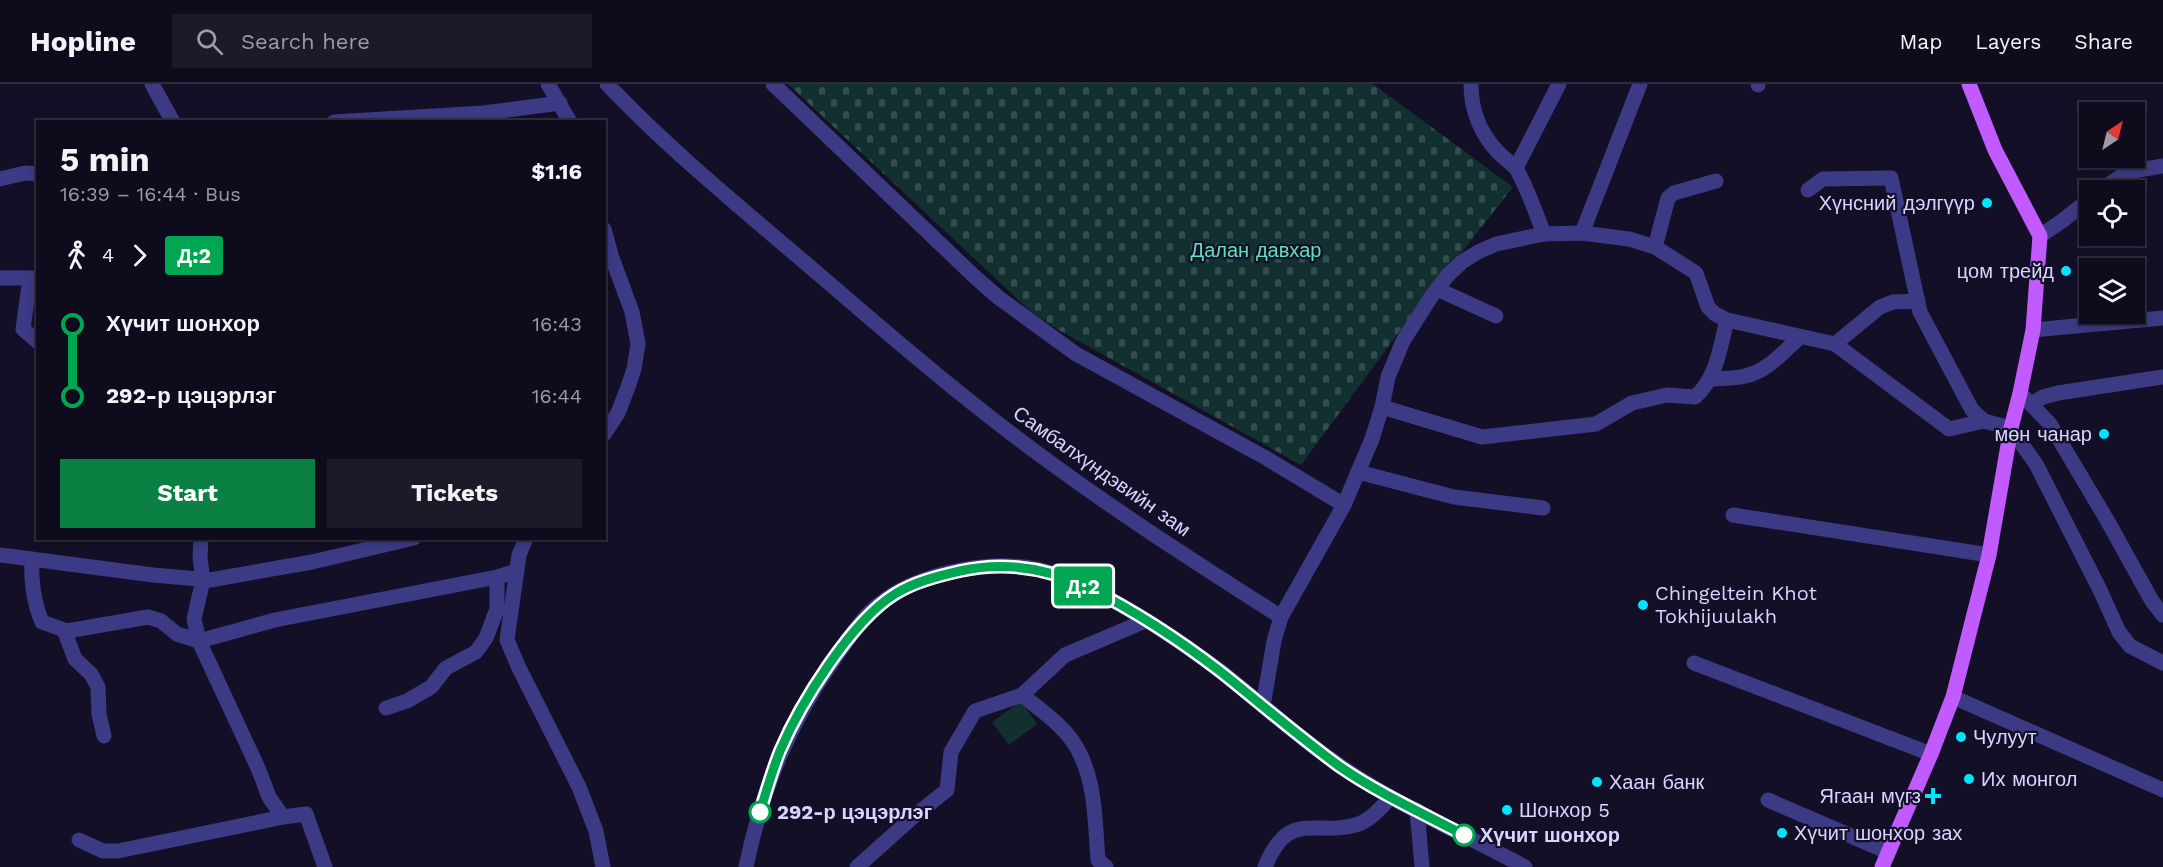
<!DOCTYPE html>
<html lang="en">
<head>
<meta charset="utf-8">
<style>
  :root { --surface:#0e0b1c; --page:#1c1929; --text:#f1f3f6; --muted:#9b9ba3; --line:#2e2b3b; --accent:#0b8043 }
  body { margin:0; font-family:"Work Sans",sans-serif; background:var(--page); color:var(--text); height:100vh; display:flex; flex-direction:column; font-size:22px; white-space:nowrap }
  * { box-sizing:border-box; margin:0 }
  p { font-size:20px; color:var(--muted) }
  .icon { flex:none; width:33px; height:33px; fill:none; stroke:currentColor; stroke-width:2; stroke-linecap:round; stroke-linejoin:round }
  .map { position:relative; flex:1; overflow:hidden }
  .panel { position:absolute; left:36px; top:36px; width:570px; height:420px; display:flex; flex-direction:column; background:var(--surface); border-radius:0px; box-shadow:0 3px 9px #0003,0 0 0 2px var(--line) }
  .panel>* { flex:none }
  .badge { padding:0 12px; border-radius:4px; font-size:21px; line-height:39px }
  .needle { width:39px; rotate:35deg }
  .fabs { position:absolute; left:2079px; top:18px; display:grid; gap:12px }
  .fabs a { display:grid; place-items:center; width:66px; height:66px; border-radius:0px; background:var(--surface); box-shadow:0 3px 9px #0003,0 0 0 2px var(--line); font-size:30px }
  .map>.badge { position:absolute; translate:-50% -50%; box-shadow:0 0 0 3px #fff }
  .legs { display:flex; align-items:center; gap:9px; height:66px; padding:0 24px; font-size:20px }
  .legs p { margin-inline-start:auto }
  .summary { display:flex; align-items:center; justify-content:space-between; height:102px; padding:0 24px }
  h1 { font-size:33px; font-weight:700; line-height:45px }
  .button { display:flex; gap:12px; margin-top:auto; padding:12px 24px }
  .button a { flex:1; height:69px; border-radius:0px; background:var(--accent); color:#fff; font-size:24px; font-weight:700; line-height:69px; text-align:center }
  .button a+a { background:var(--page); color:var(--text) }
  ul { padding:0 24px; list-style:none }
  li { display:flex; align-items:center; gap:21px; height:72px; font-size:22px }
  li i { display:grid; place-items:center; width:9px; height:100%; margin:0 8px; background:currentColor }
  li i::after { content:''; width:15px; height:15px; margin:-8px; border:4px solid; border-radius:50%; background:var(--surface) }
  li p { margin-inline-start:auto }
  li:first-child i { background:linear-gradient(#0000 50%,currentColor 0) }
  li:last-child i { background:linear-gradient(currentColor 50%,#0000 0) }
  header { display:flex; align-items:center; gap:36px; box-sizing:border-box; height:84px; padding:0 30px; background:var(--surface); border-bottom:2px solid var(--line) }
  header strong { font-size:28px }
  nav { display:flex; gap:33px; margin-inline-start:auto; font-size:21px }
  .search { width:420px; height:54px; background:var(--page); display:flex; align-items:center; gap:15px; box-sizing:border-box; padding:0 21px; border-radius:0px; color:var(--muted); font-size:22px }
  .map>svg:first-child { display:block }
</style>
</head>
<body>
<header>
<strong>Hopline</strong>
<div class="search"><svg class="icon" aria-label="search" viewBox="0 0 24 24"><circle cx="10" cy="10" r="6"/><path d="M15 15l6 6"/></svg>Search here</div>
<nav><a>Map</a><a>Layers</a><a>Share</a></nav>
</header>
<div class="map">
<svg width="2163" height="783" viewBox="0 0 2163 783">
  <defs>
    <pattern id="cemetery-stones" width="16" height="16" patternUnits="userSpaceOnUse" patternTransform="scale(1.5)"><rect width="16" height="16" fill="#12302f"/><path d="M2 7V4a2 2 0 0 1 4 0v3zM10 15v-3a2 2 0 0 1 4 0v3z" fill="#344d4e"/></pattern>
  </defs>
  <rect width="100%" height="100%" fill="#130f26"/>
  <polygon fill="#12302f" points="1021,617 1037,640 1009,661 992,638"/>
  <polygon fill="url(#cemetery-stones)" points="788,0 1373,0 1513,103 1399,248 1301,381 1057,245 1028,225"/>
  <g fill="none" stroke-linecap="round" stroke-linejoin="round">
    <g stroke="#3d3a85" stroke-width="15">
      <polyline points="152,0 173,38"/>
      <polyline points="548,0 570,38"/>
      <path d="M607,0C667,63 736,120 802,176C880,243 958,311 1040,371C1118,429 1200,481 1281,533"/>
      <polyline points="773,0 976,194 999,214 1076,270 1266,374 1344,421"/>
      <path d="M1471,0C1471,25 1480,49 1497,67C1503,74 1512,79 1517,86C1528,106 1536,129 1544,150"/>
      <polyline points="1758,1 1758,0"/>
      <polyline points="334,38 484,29 560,19"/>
      <polyline points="1516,84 1559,0"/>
      <polyline points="0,95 25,89 38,90"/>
      <polyline points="1808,106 1823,95 1891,94 1920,228 1972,326 1984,337 2011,344"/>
      <polyline points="2101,106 2127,88 2163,82"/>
      <polyline points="604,145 611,171 632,228 638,260 634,285 628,303 618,329 604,350"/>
      <polyline points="1582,149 1640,0"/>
      <polyline points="2040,152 2062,137 2090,115"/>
      <polyline points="1655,163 1668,114 1674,109 1716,97"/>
      <polyline points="0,194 38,194"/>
      <polyline points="30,194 23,245 38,258"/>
      <polyline points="1437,205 1496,232"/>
      <polyline points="2033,246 2163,234"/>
      <polyline points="1835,260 1880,223 1893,218 1918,217"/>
      <path d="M1711,295C1722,294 1734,295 1745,292C1767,288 1784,267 1800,253"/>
      <polyline points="2020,309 2050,340 2107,436 2152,517 2163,531"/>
      <polyline points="2031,320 2043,313 2058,309 2163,293"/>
      <path d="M1382,323L1482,353L1596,340L1632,319L1667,311L1695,313C1717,294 1720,263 1727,236"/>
      <polyline points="2009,352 2021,359 2036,380 2100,506 2119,548 2130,562 2163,579"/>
      <polyline points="1358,388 1454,413 1543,424"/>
      <polyline points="1733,431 1989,471"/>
      <polyline points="526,454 519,471 507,556 519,584 579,703 596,747 603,783"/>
      <polyline points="0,471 153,491 210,496 312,478 414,454"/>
      <path d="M32,475C31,497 33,517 42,538L67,547L148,533L161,537L177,550L199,557"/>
      <polyline points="64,546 75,575 91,590 98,603 99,630 104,652"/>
      <polyline points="199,557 194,535 203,496 200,474 201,454"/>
      <polyline points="1694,579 1931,670"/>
      <path d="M1022,611C1042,627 1066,643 1078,666C1096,699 1095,740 1098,776L1106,783"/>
      <polyline points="1953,613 2163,706"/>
      <polyline points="1263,622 1274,557 1281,533 1344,421 1372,355 1382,323 1388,293 1403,257 1431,213 1448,191 1462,178 1478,168 1496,160 1544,150 1582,149 1629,155 1655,163 1696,189 1708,223 1715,230 1727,236 1835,260 1949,345 1984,337"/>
      <polyline points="386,624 407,617 431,603 446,584 476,568 486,554 497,525 497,493"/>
      <polyline points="1768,716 1888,768"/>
      <polyline points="1417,726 1422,783"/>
      <polyline points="79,756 103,767 118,767 283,733"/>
      <polyline points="325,783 306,730 283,733 269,713 258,684 199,557 275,536 497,493 517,487"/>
      <path d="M746,783C762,705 789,639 835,574C846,558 857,541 870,528C909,490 985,475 1037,485C1054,489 1070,496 1086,503C1129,523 1181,558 1219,586C1260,618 1298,654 1342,683C1399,722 1464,750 1525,783"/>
      <polyline points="857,783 913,733 947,706 951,668 975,627 1022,611 1065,571 1145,537"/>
      <path d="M1265,783C1289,723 1316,754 1359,740C1372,735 1381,723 1391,713"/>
    </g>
    <polyline stroke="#c25bff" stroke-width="15" points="1882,783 1931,670 1953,613 1989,471 2011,344 2020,309 2033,246 2040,152 1995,66 1969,0"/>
  </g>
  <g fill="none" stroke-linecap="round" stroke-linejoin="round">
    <defs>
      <path id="line-1" d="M760,728C766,708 772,687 780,667C800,620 851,537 895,510C914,498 938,492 960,487C1005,477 1048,484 1089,504C1133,526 1182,558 1221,588C1260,619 1298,652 1339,682C1378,709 1422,729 1464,751"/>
    </defs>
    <use href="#line-1" stroke="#fff" stroke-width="14"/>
    <use href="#line-1" stroke="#00a651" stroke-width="9"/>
  </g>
  <g fill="#00e5ff" stroke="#130f26" stroke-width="2">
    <circle cx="1987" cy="119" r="6"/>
    <circle cx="2066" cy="187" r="6"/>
    <circle cx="2104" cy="350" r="6"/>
    <circle cx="1643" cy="521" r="6"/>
    <circle cx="1961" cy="653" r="6"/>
    <circle cx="1969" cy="695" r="6"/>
    <circle cx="1597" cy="698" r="6"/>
    <path d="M1930 703h6v6h6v6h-6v6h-6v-6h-6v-6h6z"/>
    <circle cx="1507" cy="726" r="6"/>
    <circle cx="1782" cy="749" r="6"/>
  </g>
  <g fill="#fff" stroke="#00a651" stroke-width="3">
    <circle cx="760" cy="728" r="10"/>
    <circle cx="1464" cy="751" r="10"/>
  </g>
  <g text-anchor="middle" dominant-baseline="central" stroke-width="4.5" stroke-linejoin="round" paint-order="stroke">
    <g font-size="20" fill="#d9d4ff" stroke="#130f26" text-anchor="start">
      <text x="1975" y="119" text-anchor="end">Хүнсний дэлгүүр</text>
      <text x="2054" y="187" text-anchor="end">цом трейд</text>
      <text x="2092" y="350" text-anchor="end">мөн чанар</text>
      <text x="1655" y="509">Chingeltein Khot<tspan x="1655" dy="23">Tokhijuulakh</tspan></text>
      <text x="1973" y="653">Чулуут</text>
      <text x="1981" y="695">Их монгол</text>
      <text x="1609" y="698">Хаан банк</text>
      <text x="1921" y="712" text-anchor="end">Ягаан мүгз</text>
      <text x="1519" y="726">Шонхор 5</text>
      <text x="1794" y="749">Хүчит шонхор зах</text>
    </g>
    <g font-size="20" fill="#5fe0c0" stroke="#130f26">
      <text x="1256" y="166">Далан давхар</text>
    </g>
    <g font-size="20" fill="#d9d4ff" stroke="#130f26">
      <text transform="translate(1102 387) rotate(35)">Самбалхүндэвийн зам</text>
    </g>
    <g font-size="20" font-weight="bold" fill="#d9d4ff" stroke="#130f26" text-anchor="start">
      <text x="777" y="728">292-р цэцэрлэг</text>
      <text x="1480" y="751">Хүчит шонхор</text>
    </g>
  </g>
</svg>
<div class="fabs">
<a><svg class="needle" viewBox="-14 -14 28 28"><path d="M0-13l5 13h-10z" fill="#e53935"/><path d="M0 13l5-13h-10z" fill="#9b9ba3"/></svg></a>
<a><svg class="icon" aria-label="locate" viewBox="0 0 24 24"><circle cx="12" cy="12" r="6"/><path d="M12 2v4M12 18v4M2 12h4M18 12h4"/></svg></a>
<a><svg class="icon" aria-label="layers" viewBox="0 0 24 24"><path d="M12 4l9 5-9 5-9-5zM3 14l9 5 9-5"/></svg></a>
</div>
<b class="badge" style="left:1083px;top:502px;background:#00a651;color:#fff">Д:2</b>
<section class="panel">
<div class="summary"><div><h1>5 min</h1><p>16:39 – 16:44 · Bus</p></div><b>$1.16</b></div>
<div class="legs"><svg class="icon" aria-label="walk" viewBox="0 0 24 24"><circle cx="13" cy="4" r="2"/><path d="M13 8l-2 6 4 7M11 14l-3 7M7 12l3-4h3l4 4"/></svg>4<svg class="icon" aria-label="forward" viewBox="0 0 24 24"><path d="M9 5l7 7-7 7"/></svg><b class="badge" style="background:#00a651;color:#fff">Д:2</b></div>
<ul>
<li><i style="color:#00a651"></i><b>Хүчит шонхор</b><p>16:43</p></li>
<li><i style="color:#00a651"></i><b>292-р цэцэрлэг</b><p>16:44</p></li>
</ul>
<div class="button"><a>Start</a><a>Tickets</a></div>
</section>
</div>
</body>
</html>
